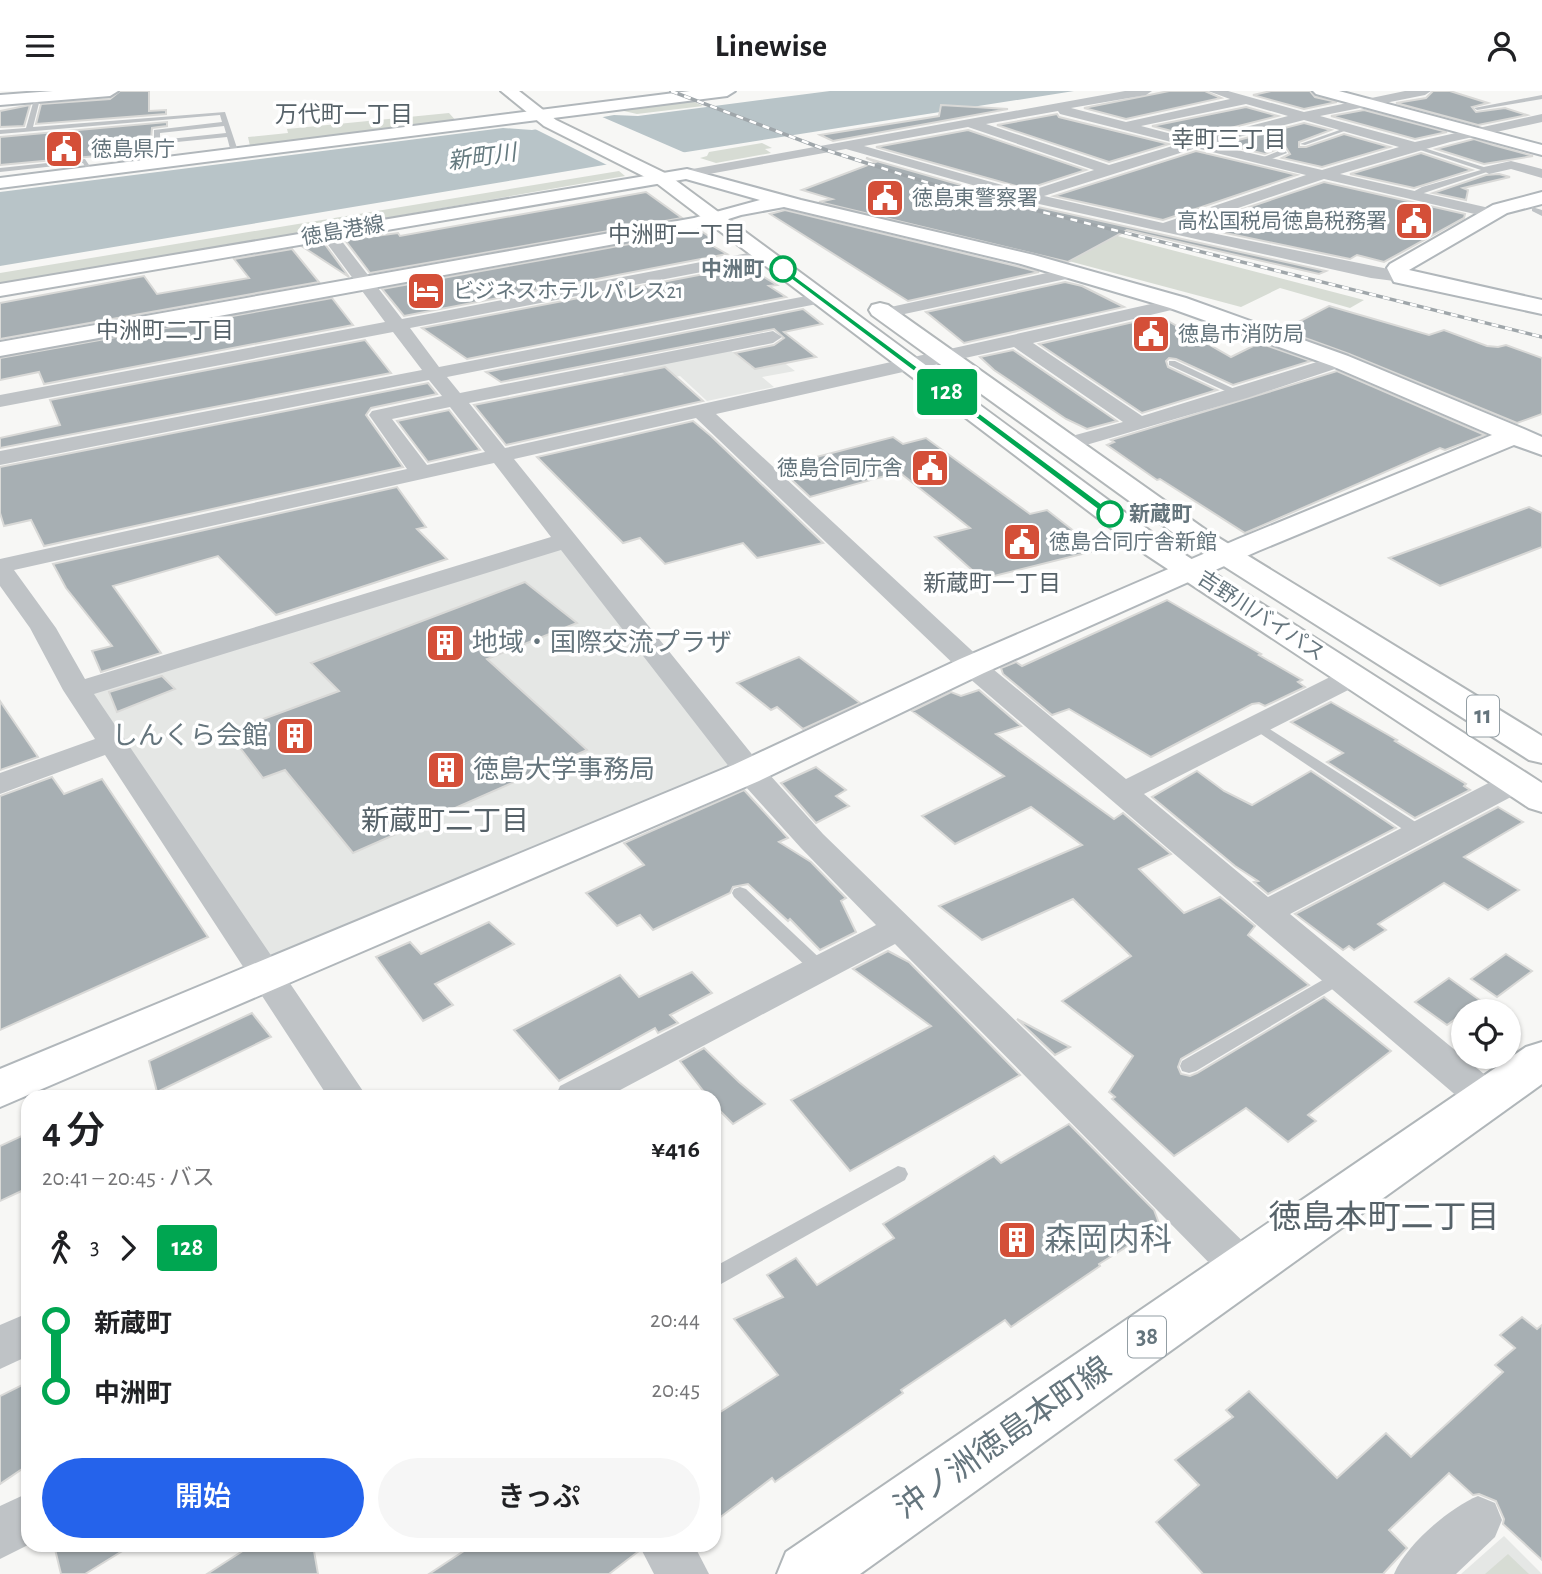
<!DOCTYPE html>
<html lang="ja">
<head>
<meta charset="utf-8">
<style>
  :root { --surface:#fff; --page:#f6f6f6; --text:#202124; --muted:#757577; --accent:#2563eb }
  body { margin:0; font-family:"Alegreya Sans","Noto Sans JP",sans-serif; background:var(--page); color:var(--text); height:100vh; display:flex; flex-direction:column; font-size:26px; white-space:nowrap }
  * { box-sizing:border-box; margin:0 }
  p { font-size:23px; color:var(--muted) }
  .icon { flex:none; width:38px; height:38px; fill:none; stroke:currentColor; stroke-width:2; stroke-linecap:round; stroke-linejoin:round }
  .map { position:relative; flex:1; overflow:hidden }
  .side { position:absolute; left:21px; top:999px; width:700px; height:462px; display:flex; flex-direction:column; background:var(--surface); border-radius:21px; box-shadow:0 2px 5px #0004 }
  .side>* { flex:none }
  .badge { padding:0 14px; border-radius:5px; font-size:24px; line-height:46px }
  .buttons { position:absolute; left:1451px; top:908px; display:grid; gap:14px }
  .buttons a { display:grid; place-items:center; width:70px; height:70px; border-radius:50%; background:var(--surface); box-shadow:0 2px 5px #0004; font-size:35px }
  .map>.badge { position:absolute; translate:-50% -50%; box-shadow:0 0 0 4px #fff }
  .legs { display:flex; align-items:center; gap:10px; height:77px; padding:0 21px; font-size:23px }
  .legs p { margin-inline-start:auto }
  .head { display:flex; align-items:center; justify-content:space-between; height:119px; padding:0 21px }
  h1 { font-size:38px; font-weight:600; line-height:52px }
  .button { display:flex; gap:14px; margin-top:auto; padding:14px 21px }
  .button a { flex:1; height:80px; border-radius:42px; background:var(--accent); color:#fff; font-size:28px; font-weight:600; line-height:80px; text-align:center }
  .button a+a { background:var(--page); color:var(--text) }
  ul { padding:0 21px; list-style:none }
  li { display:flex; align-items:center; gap:24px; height:70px; font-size:26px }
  li i { display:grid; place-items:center; width:10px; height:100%; margin:0 9px; background:currentColor }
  li i::after { content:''; width:18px; height:18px; margin:-9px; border:5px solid; border-radius:50%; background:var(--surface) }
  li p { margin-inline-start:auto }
  li:first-child i { background:linear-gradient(#0000 50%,currentColor 0) }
  li:last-child i { background:linear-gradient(currentColor 50%,#0000 0) }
  header { display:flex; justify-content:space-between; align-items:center; height:91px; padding:0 21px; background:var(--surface); font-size:32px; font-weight:600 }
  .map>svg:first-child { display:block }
</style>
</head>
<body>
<header><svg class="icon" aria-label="menu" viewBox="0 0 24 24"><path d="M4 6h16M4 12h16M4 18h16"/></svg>Linewise<svg class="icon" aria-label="person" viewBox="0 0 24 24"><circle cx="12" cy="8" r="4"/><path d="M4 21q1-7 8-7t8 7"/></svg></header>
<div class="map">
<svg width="1542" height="1483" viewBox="0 0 1542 1483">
  <rect width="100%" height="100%" fill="#f7f7f5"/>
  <g fill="#e5e7e5">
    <polygon points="728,257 751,276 782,270 795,280 762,286 774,296 707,310 680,285 635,294 619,278"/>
    <polygon points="565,457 746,682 270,885 91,601"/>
    <polygon points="1504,1445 1542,1483 1461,1483"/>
  </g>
  <g fill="#d7dcd4">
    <polygon points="688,8 703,15 637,23 615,18"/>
    <polygon points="449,22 458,32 250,55 248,46 288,42 287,38"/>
    <polygon points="762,52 772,57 765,58 771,62 716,72 700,67 707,65 709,61"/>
    <polygon points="619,80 625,85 0,195 0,182"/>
    <polygon points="1083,136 1364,209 1350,217 1280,197 1241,216 1035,161"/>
    <polygon points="1508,1463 1529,1483 1485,1483"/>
  </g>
  <polygon fill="#b8c4c8" points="830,0 1074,0 604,74 0,175 0,101 503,37 532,39 614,24 638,25"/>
  <polygon fill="#f7f7f5" points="600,25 690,64 613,77 535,38 520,36"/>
  <g fill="#a7afb3" stroke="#d9d9d7" stroke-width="2">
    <polygon points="120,0 149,0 149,20 166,19 166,23 36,33 41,13 110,8"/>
    <polygon points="1169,0 1205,0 1221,7 1126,28 1084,17"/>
    <polygon points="1271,0 1310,0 1315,6 1337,11 1304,18 1253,4"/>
    <polygon points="1433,0 1450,0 1488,12 1472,16 1476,21 1505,17 1527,24 1478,34 1396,12 1426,7"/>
    <polygon points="30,14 24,35 0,36 0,20"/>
    <polygon points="941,14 1008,18 833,50 820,44 939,25"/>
    <polygon points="1246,16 1278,25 1195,46 1152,35"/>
    <polygon points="1364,19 1447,41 1415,48 1331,25"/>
    <polygon points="1057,23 1059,26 1169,53 1109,71 997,34"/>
    <polygon points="167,31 167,35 152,37 151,48 138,49 137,53 129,53 129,62 0,74 0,46"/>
    <polygon points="1304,32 1331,39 1299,51 1299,56 1306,56 1344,43 1390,56 1322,76 1282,67 1290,63 1285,55 1265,63 1223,53"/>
    <polygon points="968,39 1086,79 1027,98 876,56"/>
    <polygon points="1474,48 1493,54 1533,65 1484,73 1436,58"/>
    <polygon points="1196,60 1297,84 1163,129 1054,105"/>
    <polygon points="1421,62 1472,79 1414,97 1350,83"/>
    <polygon points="866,67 1038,116 1326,180 1319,183 1127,139 1068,171 819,111 832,108 802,99 876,71"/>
    <polygon points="1499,83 1510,86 1463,97 1468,99 1466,109 1433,102 1486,84"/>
    <polygon points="1324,91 1465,123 1464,127 1384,171 1357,164 1350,168 1192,135"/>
    <polygon points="646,101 682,127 370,182 345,149 398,142 400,145"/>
    <polygon points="785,119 1020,176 1039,181 908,210 770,123"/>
    <polygon points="701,140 713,148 704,150 727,163 404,225 382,198"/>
    <polygon points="324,152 349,186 303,156"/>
    <polygon points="292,158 319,191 0,248 0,212 144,185 157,203 249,187 234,168"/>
    <polygon points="746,175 777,194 769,195 786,206 467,268 422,237"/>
    <polygon points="1065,191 1082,195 1124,216 964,252 926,221"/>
    <polygon points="332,207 353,234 44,293 39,281 0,289 0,267"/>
    <polygon points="1329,215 1429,244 1444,239 1487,255 1498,256 1506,254 1542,267 1542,323 1517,332 1349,263 1283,239"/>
    <polygon points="803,218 822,233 784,241 816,266 755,278 735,262 774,254 784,247 774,238 501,291 486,281"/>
    <polygon points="1146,228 1156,233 1168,230 1231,266 1259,252 1311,270 1233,294 1176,268 1169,267 1166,270 1168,276 1217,299 1142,322 1039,253"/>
    <polygon points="365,249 391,282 0,357 0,347 60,334 50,309"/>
    <polygon points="1013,259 1117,330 1087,338 1066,328 994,279 980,266"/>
    <polygon points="665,276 703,310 506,354 474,314"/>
    <polygon points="1337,280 1485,344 1445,359 1440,357 1245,442 1160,388 1157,389 1107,354 1114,351 1111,349"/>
    <polygon points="428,292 437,303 371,317 366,324 403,376 44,455 31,429 4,435 0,422 0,376"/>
    <polygon points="449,319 480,359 428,371 397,330"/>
    <polygon points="693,330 711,345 823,452 757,467 743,452 665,473 640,447 623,452 537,366"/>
    <polygon points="893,346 903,353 926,347 1030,423 1047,419 1098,459 982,488 935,446 970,437 899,381 810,406 778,376"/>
    <polygon points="397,396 426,436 417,438 447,468 276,524 218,465 113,495 161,562 101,581 92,560 112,555 66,497 53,473"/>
    <polygon points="1529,416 1542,422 1542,456 1440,495 1389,467"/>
    <polygon points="525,491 577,532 487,568 587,659 353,762 285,679 263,687 228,641 339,600 311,572"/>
    <polygon points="1167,509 1261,563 1259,564 1302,589 1298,591 1305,596 1265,615 1259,612 1252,613 1151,666 1069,618 1052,624 1003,583 1001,577 1016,571 1022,575"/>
    <polygon points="799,566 860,612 803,638 777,616 771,619 737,592"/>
    <polygon points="162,585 175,598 117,621 109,601"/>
    <polygon points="979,599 1021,635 996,643 1114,728 1123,722 1171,763 1139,778 1184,822 1220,806 1255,835 1248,844 1309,894 1181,968 1178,976 1181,983 1190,985 1197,982 1324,906 1391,960 1308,1024 1316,1030 1288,1051 1246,1017 1174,1065 1112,1008 1115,1006 1109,1001 1133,965 1062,910 1131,865 1073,808 982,849 939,815 1082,754 1031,716 955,753 922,725 1004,685 912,620 951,601 961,605"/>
    <polygon points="0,610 38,666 0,679"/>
    <polygon points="1331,611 1397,649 1395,650 1466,693 1464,695 1470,699 1415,727 1327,671 1343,662 1291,631"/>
    <polygon points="816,676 846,699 836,705 849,715 816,732 781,692"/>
    <polygon points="1197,680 1224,700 1252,714 1311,680 1396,737 1268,803 1254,791 1258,790 1235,775 1152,706"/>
    <polygon points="52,686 64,703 102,688 208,846 0,939 0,705"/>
    <polygon points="744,699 788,747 779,751 811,771 846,807 841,810 856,841 820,859 790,828 788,830 748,793 733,796 730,802 653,839 640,824 617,835 586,802 644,774 624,752"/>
    <polygon points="1498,716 1523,731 1464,766 1519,799 1488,819 1444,792 1378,833 1386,839 1354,859 1349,855 1343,859 1295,823"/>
    <polygon points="489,831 514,853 435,893 453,914 423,930 376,866 410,851 421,863"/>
    <polygon points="888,860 909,871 1020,984 850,1080 791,1009 931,935 853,878"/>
    <polygon points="1506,863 1532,880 1497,906 1471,888"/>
    <polygon points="692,881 712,902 670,924 678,932 658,942 655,937 559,990 514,939 620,884 639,906"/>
    <polygon points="1449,887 1481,910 1447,934 1415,911"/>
    <polygon points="252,922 271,946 157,1001 149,970"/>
    <polygon points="1017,928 1070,956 1055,964"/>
    <polygon points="704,957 739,991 765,1013 733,1033 714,1014 714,1006 708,1006 680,970"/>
    <polygon points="1069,1033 1154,1119 1160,1135 1099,1173 1100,1175 1011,1236 1005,1229 901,1299 903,1302 775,1391 772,1387 714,1431 714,1325 778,1284 734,1228 783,1206 767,1184 796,1167 817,1194 894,1147 883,1133 994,1065 1001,1072"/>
    <polygon points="28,1042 28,1097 0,1110 0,1055"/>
    <polygon points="1522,1226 1537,1238 1542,1234 1542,1469 1503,1433 1504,1428 1496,1410 1479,1403 1473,1404 1449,1382 1389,1439 1407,1457 1383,1483 1203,1483 1156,1431 1199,1394 1175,1369 1233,1326 1226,1319 1249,1300 1337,1387 1386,1342 1411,1366 1503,1281 1495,1274 1515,1257 1500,1244"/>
    <polygon points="28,1291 28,1374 0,1393 0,1305"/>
    <polygon points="54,1454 132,1454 85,1483 61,1483"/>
    <polygon points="252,1454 313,1454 318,1483 207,1483"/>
    <polygon points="473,1454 637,1454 639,1460 609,1483 429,1483"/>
  </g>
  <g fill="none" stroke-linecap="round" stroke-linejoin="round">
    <defs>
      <g id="secondary">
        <polygon points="53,0 118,0 110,5 0,14 0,4"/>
        <polygon points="690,0 735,0 727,5 0,97 0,87"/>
        <polygon points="1313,0 1339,0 1542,54 1542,64 1316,3"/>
        <polygon points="687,78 801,109 1034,164 1186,207 1348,265 1524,338 1542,346 1542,364 1514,354 1258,460 984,582 759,690 0,1016 0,978 733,674 960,568 1238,448 1492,344 1332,275 1170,217 1021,173 784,116 741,124 697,138 0,265 0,251 694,127 760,109 686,88 0,205 0,193"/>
        <polygon points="1542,101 1542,113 1507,122 1409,179 1542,209 1542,223 1394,191 1387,177 1390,173 1493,114"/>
      </g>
      <polygon id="primary" points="1542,951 1542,993 860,1483 777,1483 786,1461 1526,956"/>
      <g id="highway">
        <polygon points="501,0 519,0 556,29 667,83 1165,451 1542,692 1542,721 1529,717 1145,463 655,91 544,35"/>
        <polygon points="880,212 888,214 1206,439 1542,645 1542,672 1529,669 1186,451 872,224 869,219 872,214"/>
      </g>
    </defs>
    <use href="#secondary" stroke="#b1b7bb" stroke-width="4"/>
    <use href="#primary" stroke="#b0b6b9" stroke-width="4"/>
    <use href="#highway" stroke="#b2b7b9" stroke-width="4"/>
    <g fill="#bfc3c6" fill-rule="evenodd">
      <polygon points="1542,4 1542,8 1477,19 1474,17"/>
      <path d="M36,10L39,12L33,36L225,21L239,63L232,65L227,46L157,53L154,51V39L222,31L220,24L0,43V39L26,37L33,12ZM224,35L226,42L160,49V42Z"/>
      <polygon points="1348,36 1353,37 1305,54 1300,53"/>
      <polygon points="1414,55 1418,55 1493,79 1409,107 1409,103 1422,96 1481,79 1414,57"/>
      <polygon points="1284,58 1287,62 1263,71 1256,69"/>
      <polygon points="85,68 95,83 89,83 83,72 0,81 0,77"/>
      <polygon points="1532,116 1542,119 1542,125 1532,120"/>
      <polygon points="1169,270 1175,270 1245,303 1236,305 1169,274"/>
      <polygon points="1257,630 1425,737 1427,741 1425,745 1413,745 1252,637 1250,634 1252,631"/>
      <polygon points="740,796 746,798 826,873 829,878 826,883 814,883 734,806 732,802 734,798"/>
      <polygon points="1340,879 1346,880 1349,885 1346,890 1196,980 1189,982 1182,980 1180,975 1182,970"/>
      <polygon points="898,1075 905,1077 908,1083 905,1089 714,1197 714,1176"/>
    </g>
    <g fill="#bfc3c6" fill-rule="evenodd">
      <path d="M1125,0H1152L1146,4L1071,17L1126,31L1230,8L1208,0H1228L1304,21L1405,0H1431L1425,4L1320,25L1415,51L1542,23V31L1450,51L1340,83L1498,119L1500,122L1498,125L1492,127L1324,88L1182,136L1408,182L1411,186L1402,191L1371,187L1039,113L846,58L687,87L680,83L687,79ZM1246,13L1288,25L1195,49L1141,35ZM1058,20L1060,23L1179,53L1109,74L986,33ZM1304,29L1399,56L1322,79L1212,53ZM968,36L1094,79L1027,101L864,55ZM1196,57L1306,84L1163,132L1044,105Z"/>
      <polygon points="1511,70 1542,78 1542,87 1511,78 1489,83 1482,79 1484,76"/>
      <path d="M328,138L334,140L402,228L764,159L772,164L764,169L410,237L439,276L822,202L831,207L822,212L447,286L460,302L773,240L782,246L773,252L469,312L505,357L1178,207L1187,212L1184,216L1033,252L1142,325L1333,266H1347L1350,270L1347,274L1247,307L1069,359L1061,358L1058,353L1061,348L1123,331L1014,256L716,323L982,569L1126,688L1344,579L1354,577L1364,579L1368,585L1364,591L1144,703L1268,806L1504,684L1515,681L1526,684L1530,691L1526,698L1290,823L1501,997L1506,1008L1501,1019L1487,1023L1473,1019L962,581L696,327L514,368L759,672L823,743L1259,1166L1265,1179L1259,1192L1244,1198L1229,1192L895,853L607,1006H555L560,995L876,834L801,757L737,686L561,459L94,603L367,1006H328L105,664L0,703V682L95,648L63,599L30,537L0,495V468L407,378L369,324L372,320L442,305L429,289L0,374V360L422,279L393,241L0,316V304L385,231L320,143ZM450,316L485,361L427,374L392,328ZM494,372L551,446L85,588L56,537L14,479Z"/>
      <polygon points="1074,176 1080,177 1083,181 1080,185 886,227 877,222 886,217"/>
      <polygon points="28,1222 28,1265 0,1278 0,1234"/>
      <polygon points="28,1402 28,1454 0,1468 0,1415"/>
      <path d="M1478,1405L1495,1412L1502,1429L1495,1446L1456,1483H1394C1406,1454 1449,1417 1478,1405Z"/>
      <polygon points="639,1454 694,1454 709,1483 654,1483"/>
    </g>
    <use href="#secondary" fill="#fff" fill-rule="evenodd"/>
    <use href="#primary" fill="#fff" fill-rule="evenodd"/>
    <use href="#highway" fill="#fff" fill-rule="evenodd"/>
    <defs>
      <polyline id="rail" points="671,0 829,60 938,95 1542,246"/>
    </defs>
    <use href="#rail" stroke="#9fa6aa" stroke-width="3.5"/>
    <use href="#rail" stroke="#fff" stroke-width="2.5" stroke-dasharray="7" stroke-linecap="butt"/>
  </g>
  <polygon fill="#00a651" stroke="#fff" stroke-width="2" points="783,176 1113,421 1113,425 1106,425 780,180"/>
  <defs>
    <symbol id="civic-square" viewBox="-11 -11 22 22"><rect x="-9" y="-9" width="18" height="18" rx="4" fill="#d44f38" stroke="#fff"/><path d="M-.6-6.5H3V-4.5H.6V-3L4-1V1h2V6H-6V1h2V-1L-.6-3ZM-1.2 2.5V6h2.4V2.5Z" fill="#fff"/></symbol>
    <symbol id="hotel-square" viewBox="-11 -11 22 22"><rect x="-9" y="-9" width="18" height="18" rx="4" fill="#d44f38" stroke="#fff"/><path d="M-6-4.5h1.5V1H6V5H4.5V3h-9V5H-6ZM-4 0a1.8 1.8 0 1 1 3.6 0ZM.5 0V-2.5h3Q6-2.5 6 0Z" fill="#fff"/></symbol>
    <symbol id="building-square" viewBox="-11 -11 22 22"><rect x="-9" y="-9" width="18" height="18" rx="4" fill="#d44f38" stroke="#fff"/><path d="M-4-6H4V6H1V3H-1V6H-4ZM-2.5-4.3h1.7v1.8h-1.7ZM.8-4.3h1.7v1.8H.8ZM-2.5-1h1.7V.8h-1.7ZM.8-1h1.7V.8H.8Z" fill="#fff"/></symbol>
  </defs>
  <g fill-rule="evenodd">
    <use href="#civic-square" x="42" y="36" width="44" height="44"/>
    <use href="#civic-square" x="863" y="85" width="44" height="44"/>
    <use href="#civic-square" x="1392" y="108" width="44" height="44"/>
    <use href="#hotel-square" x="404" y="178" width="44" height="44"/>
    <use href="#civic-square" x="1129" y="221" width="44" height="44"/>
    <use href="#civic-square" x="908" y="355" width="44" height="44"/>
    <use href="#civic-square" x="1000" y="429" width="44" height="44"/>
    <use href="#building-square" x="423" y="530" width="44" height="44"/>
    <use href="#building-square" x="273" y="623" width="44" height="44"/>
    <use href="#building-square" x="424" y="657" width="44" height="44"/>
    <use href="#building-square" x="995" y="1127" width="44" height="44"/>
  </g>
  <g fill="#fff" stroke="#00a651" stroke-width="3.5">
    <circle cx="783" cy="178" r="12"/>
    <circle cx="1110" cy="423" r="12"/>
  </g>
  <g text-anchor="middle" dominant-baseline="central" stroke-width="7" stroke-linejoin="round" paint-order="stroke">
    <g font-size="21" fill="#65757d" stroke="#fff" text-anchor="start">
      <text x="91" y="58">徳島県庁</text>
      <text x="912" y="107">徳島東警察署</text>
      <text x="1387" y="130" text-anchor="end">高松国税局徳島税務署</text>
      <text x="453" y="200">ビジネスホテル パレス21</text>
      <text x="1178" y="243">徳島市消防局</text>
      <text x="903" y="377" text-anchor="end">徳島合同庁舎</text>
      <text x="1049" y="451">徳島合同庁舎新館</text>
    </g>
    <g font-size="21" fill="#65757d" stroke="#fff">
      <text transform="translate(343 140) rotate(-10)">徳島港線</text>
      <text transform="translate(1261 525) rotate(33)">吉野川バイパス</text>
    </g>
    <g font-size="21" font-weight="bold" fill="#65757d" stroke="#fff" text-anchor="end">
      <text x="764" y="178">中洲町</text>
      <text x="1129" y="423" text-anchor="start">新蔵町</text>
    </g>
    <g font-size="23" fill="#566269" stroke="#fff">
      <text x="344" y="24">万代町一丁目</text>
      <text x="1229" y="49">幸町三丁目</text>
      <text x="677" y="144">中洲町一丁目</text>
      <text x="165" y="240">中洲町二丁目</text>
      <text x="992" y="493">新蔵町一丁目</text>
    </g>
    <g font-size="23" font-style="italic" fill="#657a7f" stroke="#fff">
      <text transform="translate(482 67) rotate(-8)">新町川</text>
    </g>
    <g fill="#fff" stroke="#939ea4" stroke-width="2">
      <rect x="1467" y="604.5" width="32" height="41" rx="5"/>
      <rect x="1128" y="1225.5" width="38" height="41" rx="5"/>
    </g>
    <g font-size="24" font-weight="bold" fill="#65757d">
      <text x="1483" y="625">11</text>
      <text x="1147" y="1246">38</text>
    </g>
    <g font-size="26" fill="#65757d" stroke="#fff" text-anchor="start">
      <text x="472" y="552">地域・国際交流プラザ</text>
      <text x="268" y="645" text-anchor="end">しんくら会館</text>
      <text x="473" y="679">徳島大学事務局</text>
    </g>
    <g font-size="28" fill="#566269" stroke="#fff">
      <text x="445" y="731">新蔵町二丁目</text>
    </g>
    <g font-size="32" fill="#65757d" stroke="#fff" text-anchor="start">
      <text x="1044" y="1149">森岡内科</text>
    </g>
    <g font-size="32" fill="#65757d" stroke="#fff">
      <text transform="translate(1003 1347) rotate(-35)">沖ノ洲徳島本町線</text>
    </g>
    <g font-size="33" fill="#566269" stroke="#fff">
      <text x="1384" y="1127">徳島本町二丁目</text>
    </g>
  </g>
</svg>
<div class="buttons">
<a><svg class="icon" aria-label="locate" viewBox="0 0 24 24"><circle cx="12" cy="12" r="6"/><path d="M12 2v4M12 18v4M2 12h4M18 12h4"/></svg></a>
</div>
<b class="badge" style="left:947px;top:301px;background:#00a651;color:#fff">128</b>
<section class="side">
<div class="head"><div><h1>4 分</h1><p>20:41 – 20:45 · バス</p></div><b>¥416</b></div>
<div class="legs"><svg class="icon" aria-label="walk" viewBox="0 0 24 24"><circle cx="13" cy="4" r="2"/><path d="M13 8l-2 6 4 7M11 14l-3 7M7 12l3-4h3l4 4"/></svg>3<svg class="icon" aria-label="forward" viewBox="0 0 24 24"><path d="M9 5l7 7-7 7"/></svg><b class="badge" style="background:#00a651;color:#fff">128</b></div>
<ul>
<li><i style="color:#00a651"></i><b>新蔵町</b><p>20:44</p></li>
<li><i style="color:#00a651"></i><b>中洲町</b><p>20:45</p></li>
</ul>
<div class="button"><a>開始</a><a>きっぷ</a></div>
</section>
</div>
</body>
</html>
